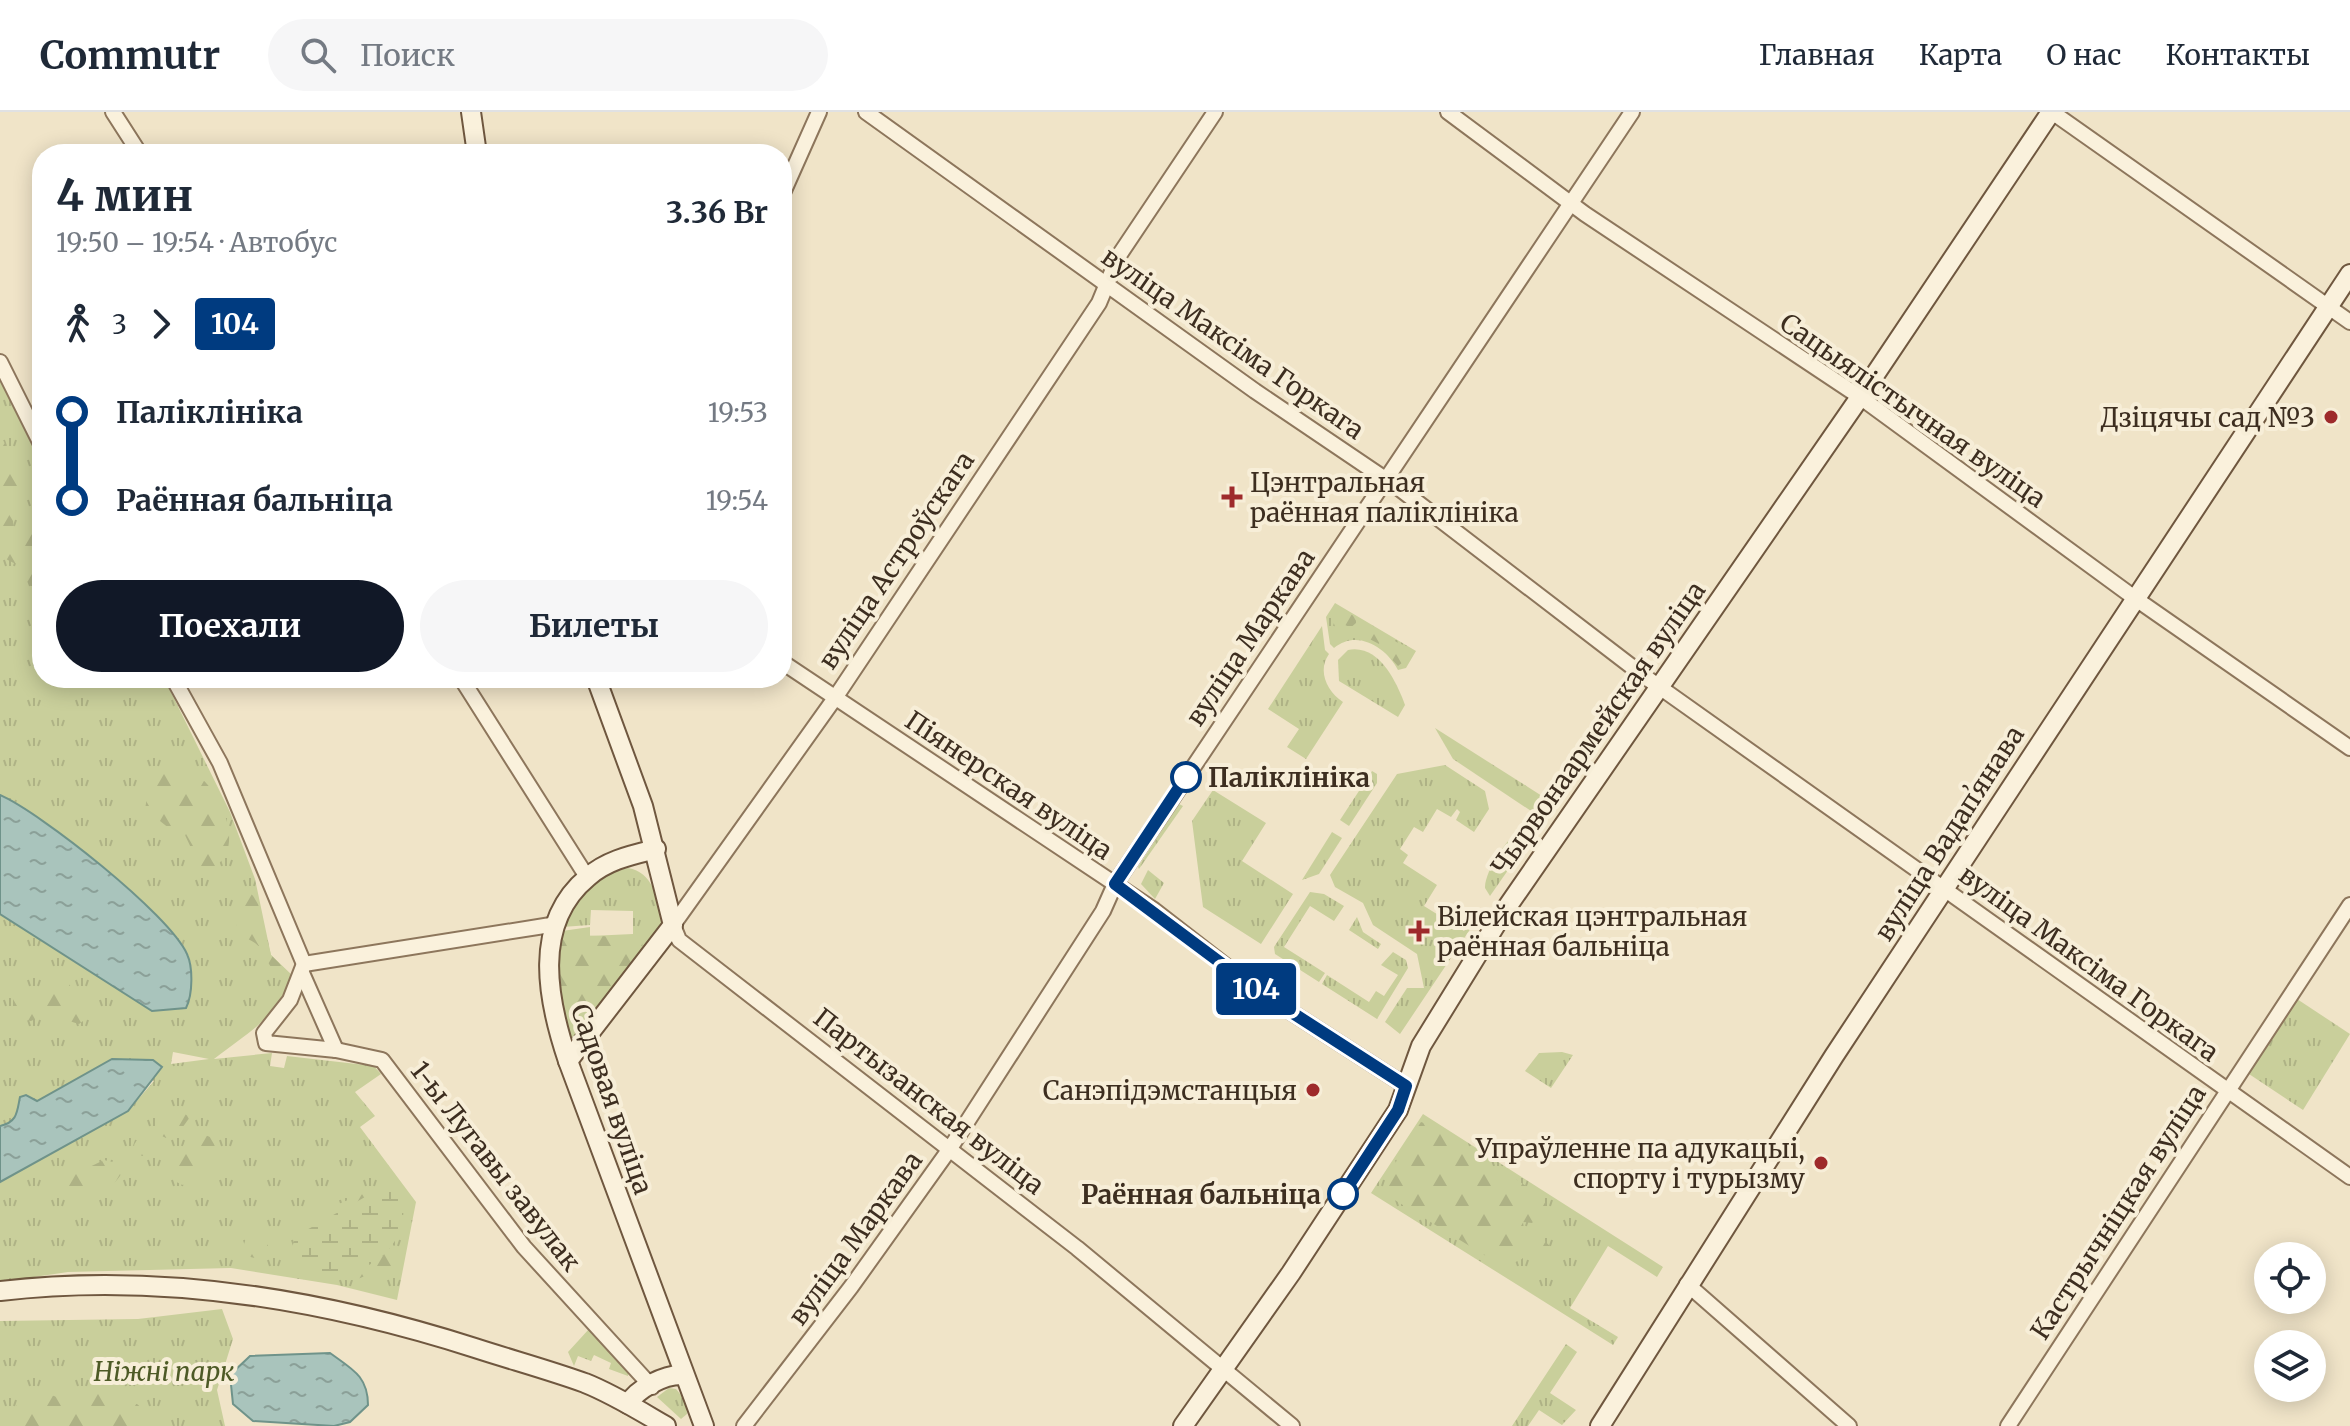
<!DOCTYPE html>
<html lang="ru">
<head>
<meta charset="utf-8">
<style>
  :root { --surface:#fff; --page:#f6f6f7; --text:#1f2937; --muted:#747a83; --line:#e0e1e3; --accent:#111827 }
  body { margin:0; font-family:Merriweather,serif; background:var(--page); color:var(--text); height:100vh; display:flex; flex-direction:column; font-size:30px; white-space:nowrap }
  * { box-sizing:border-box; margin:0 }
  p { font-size:26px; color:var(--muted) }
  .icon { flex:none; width:44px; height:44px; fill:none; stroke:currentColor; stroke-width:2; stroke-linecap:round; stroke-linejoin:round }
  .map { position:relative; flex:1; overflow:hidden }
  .sheet { position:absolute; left:32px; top:32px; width:760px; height:544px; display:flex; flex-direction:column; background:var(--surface); border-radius:32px; box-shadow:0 4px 20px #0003 }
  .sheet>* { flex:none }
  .badge { padding:0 16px; border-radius:6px; font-size:28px; line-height:52px }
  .buttons { position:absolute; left:2254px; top:1130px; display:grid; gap:16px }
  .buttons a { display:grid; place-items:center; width:72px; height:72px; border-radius:50%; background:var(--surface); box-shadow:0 4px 20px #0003; font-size:40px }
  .map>.badge { position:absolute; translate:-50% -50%; box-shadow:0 0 0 4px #fff }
  .legs { display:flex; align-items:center; gap:12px; height:88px; padding:0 24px; font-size:26px }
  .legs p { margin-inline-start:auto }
  .summary { display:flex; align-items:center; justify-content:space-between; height:136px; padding:0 24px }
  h1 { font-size:44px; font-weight:700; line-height:60px }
  .action { display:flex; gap:16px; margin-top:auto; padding:16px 24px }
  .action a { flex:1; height:92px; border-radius:48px; background:var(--accent); color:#fff; font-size:32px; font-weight:700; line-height:92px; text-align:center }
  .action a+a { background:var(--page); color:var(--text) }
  ul { padding:0 24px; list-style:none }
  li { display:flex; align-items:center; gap:28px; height:88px; font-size:30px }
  li i { display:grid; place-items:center; width:12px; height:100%; margin:0 10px; background:currentColor }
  li i::after { content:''; width:20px; height:20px; margin:-10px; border:6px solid; border-radius:50%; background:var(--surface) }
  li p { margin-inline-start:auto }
  li:first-child i { background:linear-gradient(#0000 50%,currentColor 0) }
  li:last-child i { background:linear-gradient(currentColor 50%,#0000 0) }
  header { display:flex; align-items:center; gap:48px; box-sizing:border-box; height:112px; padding:0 40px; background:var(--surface); border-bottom:2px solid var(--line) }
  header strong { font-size:38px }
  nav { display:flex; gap:44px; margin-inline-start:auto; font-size:28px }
  .search { width:560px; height:72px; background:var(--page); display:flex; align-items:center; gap:20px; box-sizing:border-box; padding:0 28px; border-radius:44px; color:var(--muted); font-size:30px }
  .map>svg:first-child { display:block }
</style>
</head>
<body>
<header>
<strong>Commutr</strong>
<div class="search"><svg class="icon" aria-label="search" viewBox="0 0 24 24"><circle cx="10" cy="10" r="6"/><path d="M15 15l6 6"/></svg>Поиск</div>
<nav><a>Главная</a><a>Карта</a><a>О нас</a><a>Контакты</a></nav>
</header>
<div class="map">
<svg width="2350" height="1314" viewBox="0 0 2350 1314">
  <defs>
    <pattern id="grass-tufts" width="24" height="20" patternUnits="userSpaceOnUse" patternTransform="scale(2)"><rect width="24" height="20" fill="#c9cf9b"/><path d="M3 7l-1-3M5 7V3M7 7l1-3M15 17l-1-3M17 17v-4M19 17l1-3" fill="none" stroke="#aeb285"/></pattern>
    <pattern id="forest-firs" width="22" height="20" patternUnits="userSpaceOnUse" patternTransform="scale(2)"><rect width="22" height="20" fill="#c9cf9b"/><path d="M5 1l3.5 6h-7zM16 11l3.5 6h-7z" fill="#aeb285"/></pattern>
    <pattern id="wetland-marsh" width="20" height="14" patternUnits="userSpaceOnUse" patternTransform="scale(2)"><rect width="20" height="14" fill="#c9cf9b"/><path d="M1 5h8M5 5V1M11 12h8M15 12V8" fill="none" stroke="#aeb285"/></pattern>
    <pattern id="water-ripples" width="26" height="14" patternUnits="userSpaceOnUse" patternTransform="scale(2)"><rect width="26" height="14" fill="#a9c4bc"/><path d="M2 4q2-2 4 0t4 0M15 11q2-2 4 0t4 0" fill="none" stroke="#8ba098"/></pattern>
  </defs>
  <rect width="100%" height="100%" fill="#f0e4c8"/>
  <g fill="url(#grass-tufts)" fill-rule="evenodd">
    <path d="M0,265L42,349V566H164L230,700L255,767L271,843L293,864C269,912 254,916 214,947L272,941L270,954L284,956L287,944L374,954L381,962L355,980L375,1004L360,1015L416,1090L397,1188L337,1173L231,1156L68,1160L0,1170V1070L128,999L154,969L112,947L37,989L26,983L20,985C17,999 18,1010 0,1014V802L152,899L190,888C190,873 194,854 187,840C166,800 42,702 0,683ZM173,940L209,947L171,952Z"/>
    <path d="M1335,491L1416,539L1406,556L1398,558C1386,535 1357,517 1334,536L1330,532L1326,505Z"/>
    <path d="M1322,514L1325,538L1329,542C1317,559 1327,579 1343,590L1306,647L1287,635L1299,617L1268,597Z"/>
    <path d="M1348,538C1379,532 1396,569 1405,593L1398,605L1339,569L1338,548Z"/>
    <polygon points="1435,616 1553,691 1543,707 1453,647"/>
    <polygon points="1445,653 1485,679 1489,697 1474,720 1456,708 1460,700 1457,697 1451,705 1437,697 1423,720 1414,715 1400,737 1408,743 1403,751 1437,773 1424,794 1464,819 1483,798 1400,922 1385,910 1407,876 1424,876 1417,842 1373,813 1363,791 1335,775 1330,763 1397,662"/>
    <polygon points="1372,659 1377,662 1377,671 1349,714 1340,708"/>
    <polygon points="1213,678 1266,711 1242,749 1293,782 1261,832 1203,795 1192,709"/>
    <polygon points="1179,692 1183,694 1139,757 1138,755"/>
    <path d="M1529,714L1536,718L1490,784L1485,776C1484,759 1512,716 1529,714Z"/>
    <polygon points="1332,720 1342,726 1319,762 1302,768"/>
    <path d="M628,756C653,760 657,787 665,807L573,937L554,870L562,819L590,815V824L633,822V799L591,798L590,813L562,815C568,783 599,763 628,756Z"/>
    <polygon points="1148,758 1164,771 1155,787 1141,772"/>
    <polygon points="1310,780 1324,782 1344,794 1334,809 1310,794 1284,835 1325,861 1319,870 1275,842 1274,835"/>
    <polygon points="1357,805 1363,820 1381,832 1378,837 1349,818"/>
    <polygon points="1393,840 1406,848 1408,856 1377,907 1322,872 1327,863 1369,890 1376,879 1384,884 1398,863 1381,853"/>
    <polygon points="2297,887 2350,922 2303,998 2249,962"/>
    <polygon points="1562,940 1573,943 1551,976 1525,959 1539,941"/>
    <polygon points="1423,1002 1663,1155 1657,1165 1608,1134 1570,1196 1618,1225 1613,1233 1371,1081"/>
    <polygon points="222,1197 233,1227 217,1278 225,1314 0,1314 0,1209 138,1207"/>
    <polygon points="589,1217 629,1255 628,1264 609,1257 611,1251 594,1243 591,1249 578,1244 574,1254 568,1240"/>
    <polygon points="1566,1232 1577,1240 1550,1281 1576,1298 1562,1313 1539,1298 1528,1314 1512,1314"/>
    <polygon points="669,1276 676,1277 686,1289 687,1302 681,1307 657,1285"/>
  </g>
  <g fill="url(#forest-firs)">
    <path d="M0,323L17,353L24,358L28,372L25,379L6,385L2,391L13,409L14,420L23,427L42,416V479L34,478L26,468V459C18,449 6,452 0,439Z"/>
    <polygon points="1337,495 1356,505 1356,511 1349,517 1346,513 1336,517 1330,501"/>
    <polygon points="1370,514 1383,521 1379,532 1362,523"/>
    <polygon points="1394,529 1406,534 1412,543 1398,554 1384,539"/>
    <path d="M170,652C181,655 191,658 200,665C228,689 250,754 197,760L191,750L192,738L185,723L170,717L145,697L151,663Z"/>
    <path d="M244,776L257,787L271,843L287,859L284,865C266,858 267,840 255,831C249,827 242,825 239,819C234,811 238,801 240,793L234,784L237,778Z"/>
    <path d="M635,822L641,823L644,844L570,933L565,902L560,898L558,832C572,815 613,830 635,822Z"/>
    <polygon points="60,862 69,868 73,889 87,906 79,912 46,902 31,909 20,907 13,898 13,887 22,882 36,884 47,863"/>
    <polygon points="180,999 190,1005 177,1023 166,1026 156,1021 155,1013 161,1004"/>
    <path d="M1421,1010C1445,1017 1462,1036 1484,1049C1502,1059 1522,1070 1537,1082C1543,1086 1548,1095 1549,1102L1539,1103L1532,1111L1523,1110L1524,1118H1533L1552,1136L1549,1144L1536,1147L1526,1140L1522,1147L1511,1152L1514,1157L1508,1163L1494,1149L1385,1082L1384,1074L1391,1066L1397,1047Z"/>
    <path d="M202,1022L213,1026C221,1048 202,1064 183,1073L174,1069L171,1049L190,1025Z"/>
    <circle cx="143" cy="1035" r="9"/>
    <path d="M104,1048L117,1051L121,1062C111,1080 83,1092 68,1074L73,1063Z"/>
    <polygon points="362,1082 371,1086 315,1118 315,1108 322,1099"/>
    <circle cx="256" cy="1134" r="12"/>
    <path d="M389,1133L398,1134L403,1142L395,1156C361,1155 367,1180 319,1161Z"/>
    <polygon points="97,1271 108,1286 137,1292 157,1309 151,1314 10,1314 14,1297 30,1276 57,1285 71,1274 83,1276"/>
  </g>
  <path fill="url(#wetland-marsh)" d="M385,1070L394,1072C433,1131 340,1192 293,1149L291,1138L296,1124L365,1085Z"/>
  <g fill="url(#water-ripples)" stroke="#6f938a" stroke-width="2">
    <path d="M0,683C41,701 169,802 187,842C193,855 193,882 186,896L152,899L0,802Z"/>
    <path d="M112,947L153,948L162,955L128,999L0,1070V1014C18,1010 17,999 20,985L26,983L37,989Z"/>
    <path d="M330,1241C352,1257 368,1264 368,1293L350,1310L334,1314L253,1309L233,1292L230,1263L250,1244Z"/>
  </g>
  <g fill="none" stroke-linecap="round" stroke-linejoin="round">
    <defs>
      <g id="street">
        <polyline points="113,0 140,42"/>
        <polyline points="866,0 1255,279 1400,377 1644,564 2350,1065"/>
        <polyline points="1215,0 1118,145 1099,191 835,586 673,813 679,828 1077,1136 1292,1314"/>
        <polyline points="1448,0 1585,102 1860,285 2136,487 2350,636"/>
        <polyline points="2052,0 2350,210"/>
        <polyline points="782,83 819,0"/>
        <polyline points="0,250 42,334"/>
        <polyline points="782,550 1154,798 1257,878 1406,974"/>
        <polyline points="173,566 220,651 304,852"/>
        <polyline points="461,566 587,765"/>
        <polyline points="304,852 290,888 264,921 266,931 336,938 382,948 524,1135 652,1275"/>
        <polyline points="304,852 557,812"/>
        <polyline points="302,861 336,938"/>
        <polyline points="1687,1172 1849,1314"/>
        <polyline points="744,1314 851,1175 949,1038 1103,799 1115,772 1632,0"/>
        <polyline points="2008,1314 2350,793"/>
      </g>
      <g id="secondary">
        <polyline points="471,0 477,42"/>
        <path d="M656,737C632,743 607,748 588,765C531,812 548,890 568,949L704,1314"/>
        <polyline points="568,949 673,813 643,694 596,566"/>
        <path d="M0,1179C161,1160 322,1187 475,1236C512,1248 549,1258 585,1271C613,1282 640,1299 666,1314"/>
        <path d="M628,1292C637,1277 664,1262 683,1263"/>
        <polyline points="1183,1314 1291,1161 1398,998 1421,934 1503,801 1860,285 2051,0"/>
        <polyline points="1600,1314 1834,944 2350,162"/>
      </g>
    </defs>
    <use href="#street" stroke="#8d765c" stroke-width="18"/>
    <use href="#secondary" stroke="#6f573f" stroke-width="22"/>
    <use href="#street" stroke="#faf1dc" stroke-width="14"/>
    <use href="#secondary" stroke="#faf1dc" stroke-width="18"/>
  </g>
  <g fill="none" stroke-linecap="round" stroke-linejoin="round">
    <defs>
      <polyline id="line-1" points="1186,665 1115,772 1257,878 1406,974 1398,998 1343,1082"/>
    </defs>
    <use href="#line-1" stroke="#fff" stroke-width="18"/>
    <use href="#line-1" stroke="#003b80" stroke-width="12"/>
  </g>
  <g fill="#9e2a2b" stroke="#f7eed8" stroke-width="3">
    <circle cx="2331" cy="305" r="8"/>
    <path d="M1228 373h8v8h8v8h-8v8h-8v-8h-8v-8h8z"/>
    <path d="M1415 807h8v8h8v8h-8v8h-8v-8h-8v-8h8z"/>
    <circle cx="1313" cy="978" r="8"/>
    <circle cx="1821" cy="1051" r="8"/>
  </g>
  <g fill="#fff" stroke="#003b80" stroke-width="4">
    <circle cx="1186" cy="665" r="14"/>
    <circle cx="1343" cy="1082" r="14"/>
  </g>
  <g text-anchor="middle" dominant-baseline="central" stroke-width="8" stroke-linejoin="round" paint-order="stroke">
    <g font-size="26" fill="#3d2e20" stroke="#f7eed8">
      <text transform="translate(1233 231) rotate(35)">вуліца Максіма Горкага</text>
      <text transform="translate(1913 298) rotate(35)">Сацыялістычная вуліца</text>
      <text transform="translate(896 448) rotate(-56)">вуліца Астроўскага</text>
      <text transform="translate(1250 525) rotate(-56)">вуліца Маркава</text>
      <text transform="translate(1598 616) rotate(-55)">Чырвонаармейская вуліца</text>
      <text transform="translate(1009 673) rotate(34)">Піянерская вуліца</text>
      <text transform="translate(1949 721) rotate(-57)">вуліца Вадапʼянава</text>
      <text transform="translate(2089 851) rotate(36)">вуліца Максіма Горкага</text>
      <text transform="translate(612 987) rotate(71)">Садовая вуліца</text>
      <text transform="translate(929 989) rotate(38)">Партызанская вуліца</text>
      <text transform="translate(496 1054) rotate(52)">1-ы Лугавы завулак</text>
      <text transform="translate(2118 1100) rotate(-57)">Кастрычніцкая вуліца</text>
      <text transform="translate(855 1126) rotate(-54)">вуліца Маркава</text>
    </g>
    <g font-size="26" fill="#3d2e20" stroke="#f7eed8" text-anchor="end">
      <text x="2315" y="305">Дзіцячы сад №3</text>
      <text x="1250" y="370" text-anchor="start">Цэнтральная<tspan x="1250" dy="30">раённая паліклініка</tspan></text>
      <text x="1437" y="804" text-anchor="start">Вілейская цэнтральная<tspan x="1437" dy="30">раённая бальніца</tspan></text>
      <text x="1297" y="978">Санэпідэмстанцыя</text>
      <text x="1805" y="1036">Упраўленне па адукацыі,<tspan x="1805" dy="30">спорту і турызму</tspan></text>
    </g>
    <g font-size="26" font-weight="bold" fill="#3d2e20" stroke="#f7eed8" text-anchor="start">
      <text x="1208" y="665">Паліклініка</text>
      <text x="1321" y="1082" text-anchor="end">Раённая бальніца</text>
    </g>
    <g font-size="26" font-style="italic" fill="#4d5a26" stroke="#f7eed8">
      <text x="164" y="1259">Ніжні парк</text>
    </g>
  </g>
</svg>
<div class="buttons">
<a><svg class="icon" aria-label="locate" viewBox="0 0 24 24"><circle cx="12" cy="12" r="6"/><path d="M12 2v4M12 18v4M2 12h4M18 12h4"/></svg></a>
<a><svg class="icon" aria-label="layers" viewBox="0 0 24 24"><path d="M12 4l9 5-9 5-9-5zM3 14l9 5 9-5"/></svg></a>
</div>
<b class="badge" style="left:1256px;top:877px;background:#003b80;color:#fff">104</b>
<section class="sheet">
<div class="summary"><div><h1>4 мин</h1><p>19:50 – 19:54 · Автобус</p></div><b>3.36 Br</b></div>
<div class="legs"><svg class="icon" aria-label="walk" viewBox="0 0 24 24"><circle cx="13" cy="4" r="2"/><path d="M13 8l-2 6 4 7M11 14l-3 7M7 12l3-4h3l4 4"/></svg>3<svg class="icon" aria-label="forward" viewBox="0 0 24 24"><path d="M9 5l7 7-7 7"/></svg><b class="badge" style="background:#003b80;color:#fff">104</b></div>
<ul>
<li><i style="color:#003b80"></i><b>Паліклініка</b><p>19:53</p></li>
<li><i style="color:#003b80"></i><b>Раённая бальніца</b><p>19:54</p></li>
</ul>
<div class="action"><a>Поехали</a><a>Билеты</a></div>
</section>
</div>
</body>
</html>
